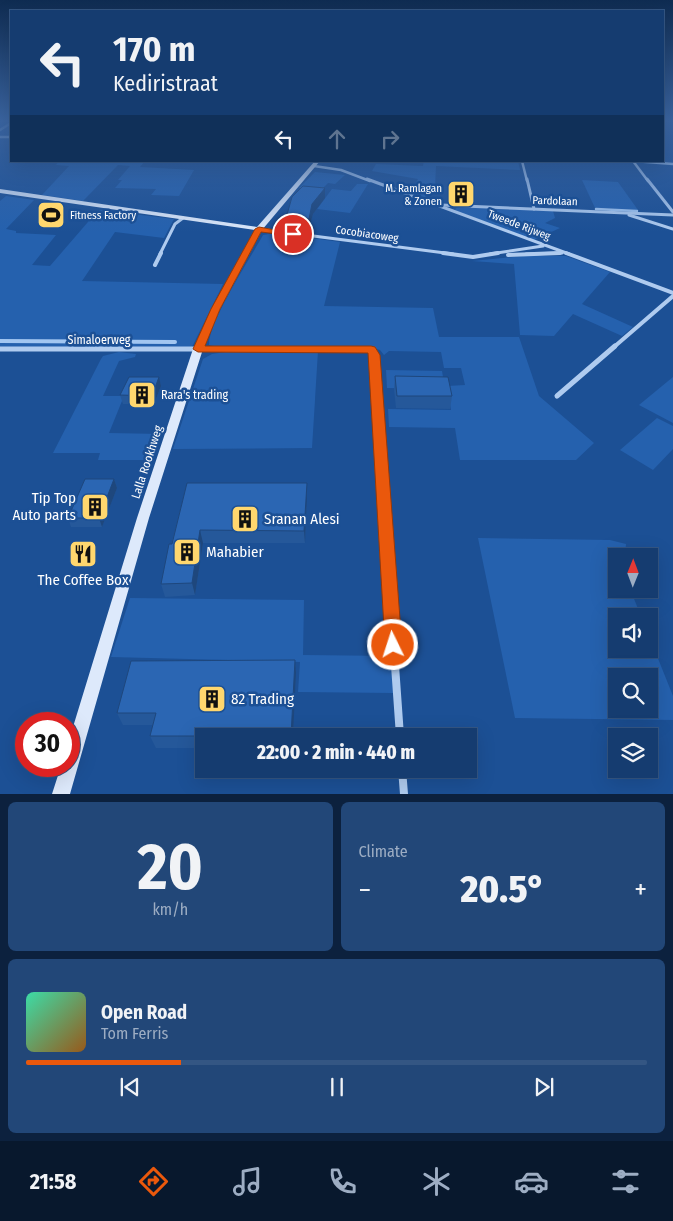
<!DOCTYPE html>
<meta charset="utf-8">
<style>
:root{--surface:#153c70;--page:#224778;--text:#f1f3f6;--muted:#9dadc3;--line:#345683;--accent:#ea580c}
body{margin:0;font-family:"Fira Sans Condensed",sans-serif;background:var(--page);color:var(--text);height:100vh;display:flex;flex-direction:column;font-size:19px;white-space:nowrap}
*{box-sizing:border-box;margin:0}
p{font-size:16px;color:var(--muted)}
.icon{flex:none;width:28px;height:28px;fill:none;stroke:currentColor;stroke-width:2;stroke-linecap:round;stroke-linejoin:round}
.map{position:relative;height:794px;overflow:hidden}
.sheet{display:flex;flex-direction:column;gap:8px;padding:8px;background:#0c213e;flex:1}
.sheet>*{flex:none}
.banner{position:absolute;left:10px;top:10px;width:654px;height:152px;border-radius:0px;box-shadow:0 5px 20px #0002,0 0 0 1px var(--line);background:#153c70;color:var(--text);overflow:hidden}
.needle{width:32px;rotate:1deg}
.fabs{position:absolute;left:608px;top:548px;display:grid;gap:10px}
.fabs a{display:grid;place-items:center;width:50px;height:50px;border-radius:0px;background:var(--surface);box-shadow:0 5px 20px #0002,0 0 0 1px var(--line);font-size:25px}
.speed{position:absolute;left:15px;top:712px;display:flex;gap:10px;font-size:25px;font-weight:700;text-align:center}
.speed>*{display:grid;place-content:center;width:65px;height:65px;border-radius:50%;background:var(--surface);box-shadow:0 5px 20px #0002,0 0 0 1px var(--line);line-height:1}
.speed .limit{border:8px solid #d22;background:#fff;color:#111}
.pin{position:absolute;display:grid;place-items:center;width:42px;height:42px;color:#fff;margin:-21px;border:2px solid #fff;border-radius:50%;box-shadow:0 1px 5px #0007}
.me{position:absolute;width:55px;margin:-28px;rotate:356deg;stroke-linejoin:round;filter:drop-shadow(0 0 4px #0008)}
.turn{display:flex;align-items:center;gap:18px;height:105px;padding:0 20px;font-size:22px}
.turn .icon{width:65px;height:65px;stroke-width:2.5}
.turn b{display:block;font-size:35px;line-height:42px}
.lanes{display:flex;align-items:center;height:48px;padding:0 20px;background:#0003;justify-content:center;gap:25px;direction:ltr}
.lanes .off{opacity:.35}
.big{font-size:38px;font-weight:800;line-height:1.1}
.sheet .card{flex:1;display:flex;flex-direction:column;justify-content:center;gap:8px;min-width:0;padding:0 18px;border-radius:8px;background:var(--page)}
.sheet .dial{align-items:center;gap:0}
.dial b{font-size:65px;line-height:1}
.song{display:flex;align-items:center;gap:15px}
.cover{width:60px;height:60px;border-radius:8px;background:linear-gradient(135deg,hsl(160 70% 55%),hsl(30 70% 35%))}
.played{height:5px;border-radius:2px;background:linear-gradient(90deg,var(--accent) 25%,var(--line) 25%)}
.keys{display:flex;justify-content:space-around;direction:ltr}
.heat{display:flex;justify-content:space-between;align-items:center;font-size:28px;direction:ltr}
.sheet .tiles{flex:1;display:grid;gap:8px;grid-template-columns:1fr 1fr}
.card:last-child{grid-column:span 2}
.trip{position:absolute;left:195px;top:728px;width:282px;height:50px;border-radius:0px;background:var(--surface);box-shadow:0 5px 20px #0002,0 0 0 1px var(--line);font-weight:800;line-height:50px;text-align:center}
.tabs{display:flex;height:80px;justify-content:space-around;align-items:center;background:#08182d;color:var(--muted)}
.tabs .icon{width:35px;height:35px}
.tabs .on{color:var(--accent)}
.tabs b{font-size:22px;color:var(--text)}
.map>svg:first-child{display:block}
.green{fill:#2561ae;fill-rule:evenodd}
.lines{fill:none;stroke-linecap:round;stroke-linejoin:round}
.stream-far1{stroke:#a2c6f1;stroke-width:2.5}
.stream{stroke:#a2c6f1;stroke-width:4}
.street-far5{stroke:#afcbef;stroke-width:2.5}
.street-far4{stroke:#afcbef;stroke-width:3}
.street-far3{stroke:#afcbef;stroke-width:4}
.street-far2{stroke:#afcbef;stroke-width:5}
.street-far1{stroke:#afcbef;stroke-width:6}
.street{stroke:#afcbef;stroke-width:8}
.secondary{fill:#dde9fb;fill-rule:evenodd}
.wall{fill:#25589a}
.shaded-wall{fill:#1e477d}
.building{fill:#2b66b3;stroke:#1e477d}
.route{fill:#ea580c;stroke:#983908}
.labels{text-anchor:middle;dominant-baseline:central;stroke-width:5;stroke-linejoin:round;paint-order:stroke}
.far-poi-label{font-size:11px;fill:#fff;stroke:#1c5095;text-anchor:end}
.far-street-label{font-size:11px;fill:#fff;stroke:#1c5095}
.street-label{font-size:12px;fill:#fff;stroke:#1c5095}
.poi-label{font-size:12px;fill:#fff;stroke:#1c5095;text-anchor:start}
.near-poi-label{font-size:15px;fill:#fff;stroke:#1c5095;text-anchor:start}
</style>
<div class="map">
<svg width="673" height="794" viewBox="0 0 673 794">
<rect width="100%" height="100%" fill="#1c5095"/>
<!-- green -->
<g class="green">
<path d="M59 161H145L140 167 194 170 179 196 151 195 156 189 115 188 122 180H118L130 166 118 165 83 201 42 195 69 166 56 165Z"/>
<path d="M424 161H518L520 170 436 166 435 187 424 199 410 193 418 179 372 171 376 164 423 166Z"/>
<path d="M315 172 345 175 335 184 328 183 321 190 299 188Z"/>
<path d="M582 180 618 182 638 210 595 208Z"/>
<path d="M357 184H368L350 213 317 209 332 189 351 191Z"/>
<path d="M6 196 34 200 6 229 16 231V233L56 235 32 265 50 266 94 215 100 210 174 219 164 238 115 232 82 281 223 284 192 347H0V201Z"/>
<path d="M458 207 553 211 555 218 545 223 560 228 534 240 456 211 455 209Z"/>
<path d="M275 233 340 242 324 306 433 308 439 337H519L539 396 594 443 576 460H460L455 428 389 427 388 409 451 410 447 386 465 385 461 368H444L441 352 389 351 384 355 380 350 365 346H214L209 345C208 323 251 257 263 235Z"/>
<path d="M524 256H566L610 272 582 304 633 327 622 336 573 314 554 336 520 335 514 264 472 261Z"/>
<path d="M232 351H318L312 448 173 449 203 359 212 354Z"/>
<path d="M119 352 136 354 135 357 119 361 103 396H124L109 433 161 434 152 460H98L100 453H53L101 359 103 356Z"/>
<path d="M386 370 442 371 445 389 387 388Z"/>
<path d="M673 377V423L639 405Z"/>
<path d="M657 418 673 426V449L653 470 620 450Z"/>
<path d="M478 538 610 540 626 544 625 556H616V589H630L641 616H616V649H649V636L673 696V720L515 718ZM616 676H649V709H616Z"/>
<path d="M130 598 304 600 303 655 393 656 394 693 298 692 300 662 111 657Z"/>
</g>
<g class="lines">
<!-- stream-far1 -->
<path class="stream-far1" d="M596 209 637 211"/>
<!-- stream -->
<path class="stream" d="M0 341 175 342"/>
<!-- street-far5 -->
<g class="street-far5">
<path d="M0 130 11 123"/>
<path d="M0 137H11"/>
<path d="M522 161 527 181"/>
<path d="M633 161 648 181"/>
<path d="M633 161 673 164"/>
<path d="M314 166 341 170 370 181"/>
</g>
<!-- street-far4 -->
<g class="street-far4">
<path d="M367 179 569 254"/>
<path d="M527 179 534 209"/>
<path d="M647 179 673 212"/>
<path d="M441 205 673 215"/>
<path d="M629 215 673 229"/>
<path d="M259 229 453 254"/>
<path d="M160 254 175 224 183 218"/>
<path d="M490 254 543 246"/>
<path d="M526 254 562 253"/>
</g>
<!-- street-far3 -->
<g class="street-far3">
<path d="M443 253 473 257 498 253"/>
<path d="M566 253 673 293"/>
<path d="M508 255 560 253"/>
<path d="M155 265 161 253"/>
<path d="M614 347 673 296"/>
</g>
<!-- street-far2 -->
<g class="street-far2">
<path d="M0 349H371L374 355 381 463"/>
<path d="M557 396 615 346"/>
</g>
<!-- street-far1 -->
<path class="street-far1" d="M381 462 391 610"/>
<!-- street -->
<g class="street">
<path d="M391 609 400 736"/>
<path d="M402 769 404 794"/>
</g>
<!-- secondary -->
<path class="secondary" d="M315 161H320L262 230 220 309 203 349 149 518 70 794H52L61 766H69V740L137 518 193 349 212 309 255 230 0 193V189L257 227Z"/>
</g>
<!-- wall -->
<g class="wall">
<path d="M325 198 313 214 309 229 286 228V218Z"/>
<path d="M395 376 452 396 450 409 396 408 394 389Z"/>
<path d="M159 377 161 386 154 404H123L120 395Z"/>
<path d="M114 479 117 488 102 527H71L68 518Z"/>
<path d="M187 483 307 496 305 543H203L195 595 165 597 161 584Z"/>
<path d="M295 660 296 673 293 736H204V748H156L150 736 153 725H123L117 713Z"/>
</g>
<!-- shaded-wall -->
<g class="shaded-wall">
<path d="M325 188V198L313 214 309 229V219L312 204Z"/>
<path d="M159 377 161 386 154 404 152 396Z"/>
<path d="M114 479 117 488 102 527 99 518Z"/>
<path d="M307 483V496L305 543 304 531Z"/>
<path d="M200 530 203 543 195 595 192 583Z"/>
<path d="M295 660 296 673 293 736H291Z"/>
</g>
<!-- building -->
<g class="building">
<path d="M303 186 325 188 312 204 309 219 286 218 292 197Z"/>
<path d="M395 376 448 377 452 396H397Z"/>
<path d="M129 377H159L152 396 120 395Z"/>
<path d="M85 479H114L99 518H68Z"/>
<path d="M187 483H307L304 531 200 530 192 583 161 584 169 544H172Z"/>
<path d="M295 660 291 736H150L156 713H117L131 661Z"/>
</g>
<!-- sky -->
<linearGradient id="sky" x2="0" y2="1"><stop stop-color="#0f2c52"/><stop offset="0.52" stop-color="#3a64a0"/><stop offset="1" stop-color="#3a64a0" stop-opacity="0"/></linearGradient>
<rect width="673" height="232" fill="url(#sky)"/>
<!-- route -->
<path class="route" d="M259 227 297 234 293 236 261 232 220 309 205 346H371L375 347 380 355 402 645 399 650 393 653 387 650 385 645 368 353 198 352 193 349 211 309 255 229Z"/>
<!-- icons -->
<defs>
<symbol id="building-square" viewBox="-11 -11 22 22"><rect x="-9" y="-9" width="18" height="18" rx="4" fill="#ffd76e" stroke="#1c5095"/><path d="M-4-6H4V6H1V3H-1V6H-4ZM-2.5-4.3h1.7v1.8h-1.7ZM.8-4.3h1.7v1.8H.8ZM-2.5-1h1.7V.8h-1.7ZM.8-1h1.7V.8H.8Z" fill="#111"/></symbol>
<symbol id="stadium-square" viewBox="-11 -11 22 22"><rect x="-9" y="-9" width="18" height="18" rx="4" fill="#ffd76e" stroke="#1c5095"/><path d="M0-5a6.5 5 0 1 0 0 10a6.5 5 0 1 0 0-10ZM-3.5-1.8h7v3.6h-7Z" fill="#111"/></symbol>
<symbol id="restaurant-square" viewBox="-11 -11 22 22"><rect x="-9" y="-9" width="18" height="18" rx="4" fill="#ffd76e" stroke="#1c5095"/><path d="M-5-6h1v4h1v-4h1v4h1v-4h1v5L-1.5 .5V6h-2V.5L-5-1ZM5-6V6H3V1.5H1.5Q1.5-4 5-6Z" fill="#111"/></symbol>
</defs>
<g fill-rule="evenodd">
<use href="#building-square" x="445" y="178" width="32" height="32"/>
<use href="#stadium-square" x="35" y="199" width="32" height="32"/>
<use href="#building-square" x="126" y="379" width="32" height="32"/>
<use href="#building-square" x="79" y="491" width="32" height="32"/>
<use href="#building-square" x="229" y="503" width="32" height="32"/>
<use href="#building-square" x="171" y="536" width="32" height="32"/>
<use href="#restaurant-square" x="67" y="538" width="32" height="32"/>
<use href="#building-square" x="196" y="683" width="32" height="32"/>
</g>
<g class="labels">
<!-- far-poi labels -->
<g class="far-poi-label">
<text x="442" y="188">M. Ramlagan<tspan x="442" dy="13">&amp; Zonen</tspan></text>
<text x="70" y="215" text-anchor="start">Fitness Factory</text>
</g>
<!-- far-street labels -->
<g class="far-street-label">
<text transform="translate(555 201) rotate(2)">Pardolaan</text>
<text transform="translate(519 225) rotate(21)">Tweede Rijweg</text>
<text transform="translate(367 234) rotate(8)">Cocobiacoweg</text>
</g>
<!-- street labels -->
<g class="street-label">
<text x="99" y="340">Simaloerweg</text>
<text transform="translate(147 462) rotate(-72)">Lalla Rookhweg</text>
</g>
<!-- poi labels -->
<g class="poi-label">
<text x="161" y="395">Rara's trading</text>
</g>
<!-- near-poi labels -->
<g class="near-poi-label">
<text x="76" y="498" text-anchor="end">Tip Top<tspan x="76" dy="17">Auto parts</tspan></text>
<text x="264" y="519">Sranan Alesi</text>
<text x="206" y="552">Mahabier</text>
<text x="83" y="580" text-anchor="middle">The Coffee Box</text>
<text x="231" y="699">82 Trading</text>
</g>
</g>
</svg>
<div class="fabs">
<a><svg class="needle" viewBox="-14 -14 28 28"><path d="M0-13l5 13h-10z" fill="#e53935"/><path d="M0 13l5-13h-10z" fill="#9dadc3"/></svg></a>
<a><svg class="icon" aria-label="sound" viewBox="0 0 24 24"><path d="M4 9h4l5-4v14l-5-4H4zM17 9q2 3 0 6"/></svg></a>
<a><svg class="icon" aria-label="search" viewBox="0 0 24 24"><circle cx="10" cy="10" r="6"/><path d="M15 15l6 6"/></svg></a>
<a><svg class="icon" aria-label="layers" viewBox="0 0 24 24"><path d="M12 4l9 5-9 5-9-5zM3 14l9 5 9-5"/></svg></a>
</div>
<div class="speed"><div class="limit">30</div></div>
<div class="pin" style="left:293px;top:234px;background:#d93025"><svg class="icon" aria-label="arrive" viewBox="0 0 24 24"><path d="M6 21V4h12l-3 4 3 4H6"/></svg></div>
<svg class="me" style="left:393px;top:645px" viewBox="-20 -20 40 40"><circle r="17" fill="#ea580c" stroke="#fff" stroke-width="3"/><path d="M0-11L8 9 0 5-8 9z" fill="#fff"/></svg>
<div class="trip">22:00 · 2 min · 440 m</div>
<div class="banner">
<div class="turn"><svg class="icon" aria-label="left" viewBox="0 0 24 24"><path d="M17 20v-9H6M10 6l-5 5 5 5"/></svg><div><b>170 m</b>Kediristraat</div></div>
<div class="lanes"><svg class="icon" aria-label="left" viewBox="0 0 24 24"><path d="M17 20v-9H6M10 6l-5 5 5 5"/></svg><svg class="icon off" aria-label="ahead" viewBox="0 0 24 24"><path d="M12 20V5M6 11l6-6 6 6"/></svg><svg class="icon off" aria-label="right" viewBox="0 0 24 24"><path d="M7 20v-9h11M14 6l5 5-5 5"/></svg></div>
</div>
</div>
<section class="sheet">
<div class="tiles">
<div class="card dial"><b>20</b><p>km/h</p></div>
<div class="card"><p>Climate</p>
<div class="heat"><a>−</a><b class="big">20.5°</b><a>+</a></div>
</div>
<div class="card">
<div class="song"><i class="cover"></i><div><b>Open Road</b><p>Tom Ferris</p></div></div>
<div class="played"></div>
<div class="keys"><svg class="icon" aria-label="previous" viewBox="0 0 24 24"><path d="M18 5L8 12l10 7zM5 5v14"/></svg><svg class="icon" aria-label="pause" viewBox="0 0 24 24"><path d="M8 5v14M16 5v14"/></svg><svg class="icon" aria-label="next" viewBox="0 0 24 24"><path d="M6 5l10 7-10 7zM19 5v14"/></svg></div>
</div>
</div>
</section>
<nav class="tabs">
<b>21:58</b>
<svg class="icon on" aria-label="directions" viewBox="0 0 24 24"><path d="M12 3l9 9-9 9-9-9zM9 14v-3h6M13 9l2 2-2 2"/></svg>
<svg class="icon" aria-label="music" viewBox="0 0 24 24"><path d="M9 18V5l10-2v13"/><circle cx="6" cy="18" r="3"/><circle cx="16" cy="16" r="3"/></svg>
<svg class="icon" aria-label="phone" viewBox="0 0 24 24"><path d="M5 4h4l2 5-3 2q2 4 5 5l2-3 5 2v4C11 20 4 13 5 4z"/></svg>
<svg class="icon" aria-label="climate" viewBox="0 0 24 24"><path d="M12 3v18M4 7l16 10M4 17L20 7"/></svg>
<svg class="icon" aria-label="car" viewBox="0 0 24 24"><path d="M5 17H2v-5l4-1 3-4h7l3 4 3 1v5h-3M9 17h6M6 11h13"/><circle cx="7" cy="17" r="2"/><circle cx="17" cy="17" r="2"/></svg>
<svg class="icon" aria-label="filters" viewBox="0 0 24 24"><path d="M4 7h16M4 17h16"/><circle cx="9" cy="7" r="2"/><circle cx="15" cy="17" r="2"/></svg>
</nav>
